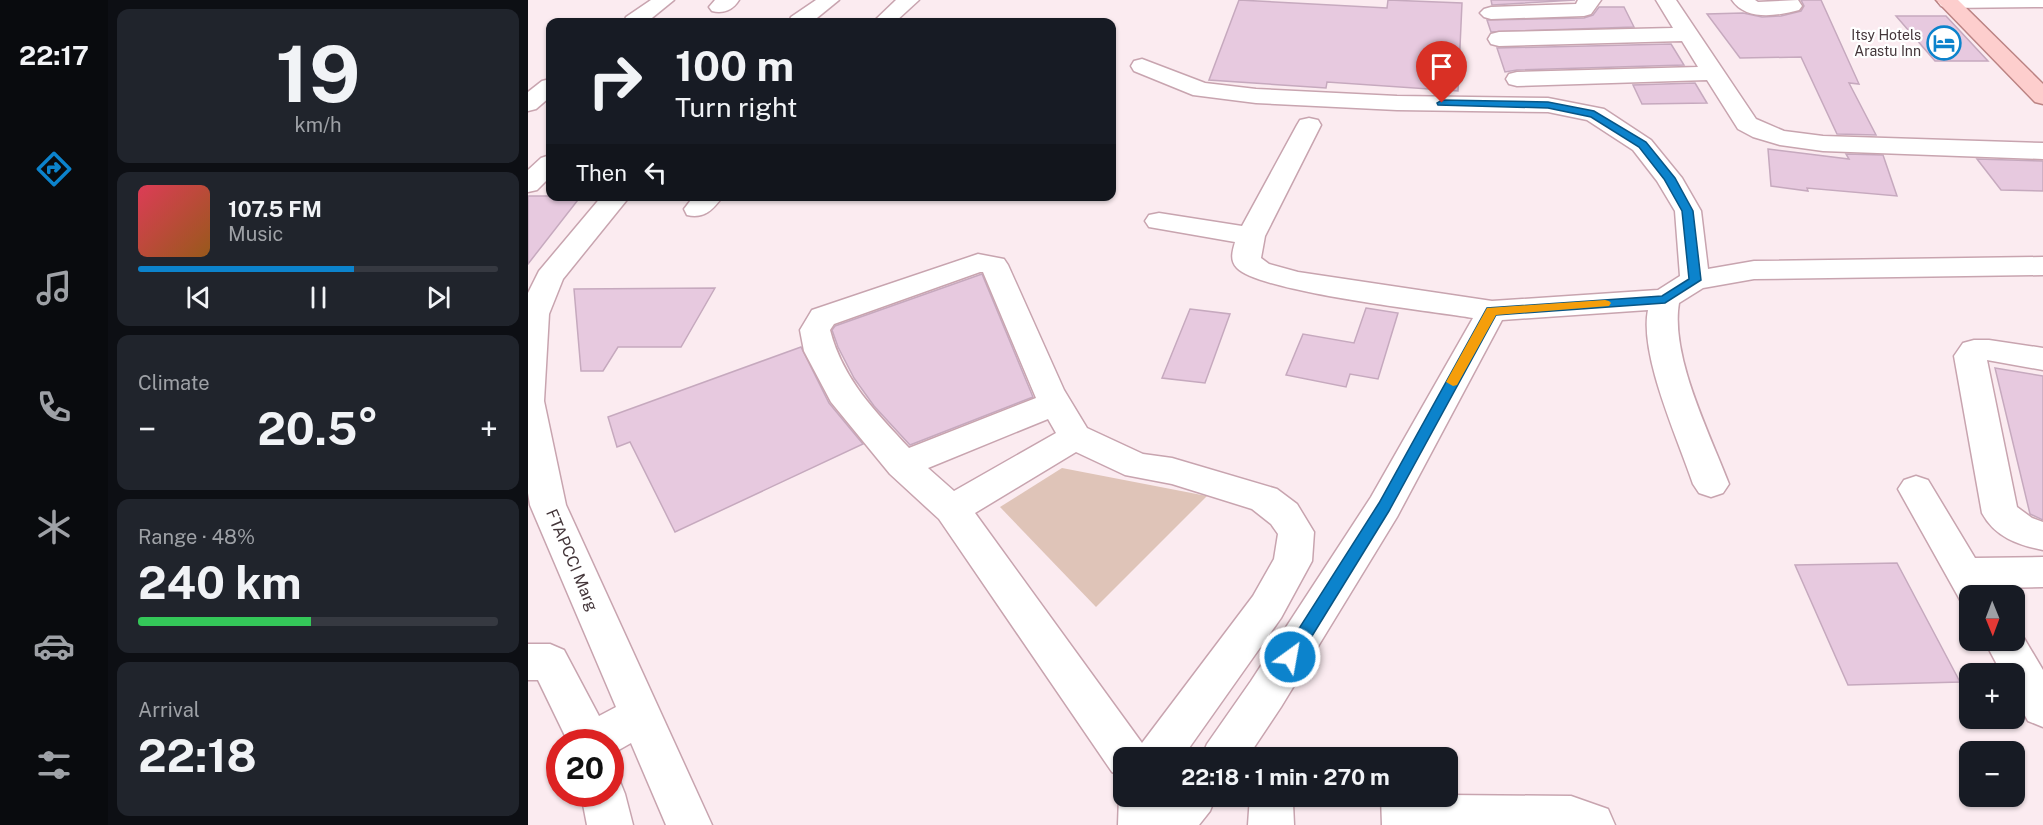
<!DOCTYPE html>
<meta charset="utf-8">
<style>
:root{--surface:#171b24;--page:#20242c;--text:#f1f3f6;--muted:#9ea1a6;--line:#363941;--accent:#0c83cc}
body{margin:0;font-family:"Public Sans",sans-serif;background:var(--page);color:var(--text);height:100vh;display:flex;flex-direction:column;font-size:22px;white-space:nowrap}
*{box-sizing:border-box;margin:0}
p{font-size:20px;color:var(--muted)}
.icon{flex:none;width:33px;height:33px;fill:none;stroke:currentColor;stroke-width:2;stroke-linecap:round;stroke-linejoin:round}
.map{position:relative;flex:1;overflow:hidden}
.side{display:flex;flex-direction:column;gap:9px;padding:9px;background:#0d0f14;width:420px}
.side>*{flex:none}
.top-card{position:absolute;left:18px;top:18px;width:570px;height:183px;border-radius:12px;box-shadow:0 2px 4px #0004;background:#171b24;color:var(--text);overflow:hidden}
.needle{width:39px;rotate:179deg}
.tools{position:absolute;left:1431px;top:585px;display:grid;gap:12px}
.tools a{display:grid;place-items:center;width:66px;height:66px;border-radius:12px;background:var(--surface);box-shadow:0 2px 4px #0004;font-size:30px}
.speed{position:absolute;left:18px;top:729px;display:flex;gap:12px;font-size:30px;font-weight:700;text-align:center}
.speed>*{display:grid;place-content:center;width:78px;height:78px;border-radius:50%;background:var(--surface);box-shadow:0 2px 4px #0004;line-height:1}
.speed .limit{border:9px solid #d22;background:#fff;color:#111}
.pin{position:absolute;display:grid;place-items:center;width:51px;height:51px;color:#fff;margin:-62px -26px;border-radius:50% 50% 50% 0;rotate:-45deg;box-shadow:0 0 6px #0007}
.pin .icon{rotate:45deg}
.me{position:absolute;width:66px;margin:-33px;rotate:32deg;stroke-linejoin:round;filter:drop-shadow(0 0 4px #0008)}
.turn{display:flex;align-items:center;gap:21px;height:126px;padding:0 30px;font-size:27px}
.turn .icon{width:78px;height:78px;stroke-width:2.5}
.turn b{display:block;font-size:42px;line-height:51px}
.then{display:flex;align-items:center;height:57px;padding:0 30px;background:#0003;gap:12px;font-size:22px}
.big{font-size:45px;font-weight:700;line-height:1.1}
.side .tile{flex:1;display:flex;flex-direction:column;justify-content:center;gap:9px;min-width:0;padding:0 21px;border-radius:12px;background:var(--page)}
.side .dial{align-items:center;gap:0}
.dial b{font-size:78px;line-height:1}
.song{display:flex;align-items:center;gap:18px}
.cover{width:72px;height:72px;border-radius:9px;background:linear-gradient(135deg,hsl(350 70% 55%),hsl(30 70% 35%))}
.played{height:6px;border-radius:3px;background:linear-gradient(90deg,var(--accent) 60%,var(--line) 60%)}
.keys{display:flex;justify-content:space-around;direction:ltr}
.heat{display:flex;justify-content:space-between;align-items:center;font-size:33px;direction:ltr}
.charge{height:9px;border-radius:4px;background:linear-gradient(90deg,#34c759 48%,var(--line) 0)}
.trip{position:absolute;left:585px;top:747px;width:345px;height:60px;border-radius:12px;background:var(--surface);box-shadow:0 2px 4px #0004;font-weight:700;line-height:60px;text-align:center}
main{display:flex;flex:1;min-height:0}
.dock{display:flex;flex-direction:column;width:108px;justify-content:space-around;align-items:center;background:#090b0e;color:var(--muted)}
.dock .icon{width:42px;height:42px}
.dock .selected{color:var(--accent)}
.dock b{font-size:27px;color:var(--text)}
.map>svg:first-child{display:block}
.green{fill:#dfc4b8}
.building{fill:#e7c9df;stroke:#c6a9be;stroke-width:1.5}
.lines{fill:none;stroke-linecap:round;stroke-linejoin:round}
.minor-casing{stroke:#c8a4af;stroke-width:3}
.major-casing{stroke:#bb8383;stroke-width:3}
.minor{fill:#fff;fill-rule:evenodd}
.major{fill:#fdcecd;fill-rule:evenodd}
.route{fill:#0c83cc;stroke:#085585;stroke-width:1.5}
.slow{fill:#f59e0b}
.labels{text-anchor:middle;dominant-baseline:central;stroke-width:4.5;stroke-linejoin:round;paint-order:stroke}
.far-poi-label{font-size:14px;fill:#433539;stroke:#fff;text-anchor:end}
.street-label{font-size:16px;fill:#433539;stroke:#fff}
</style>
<main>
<nav class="dock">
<b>22:17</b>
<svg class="icon selected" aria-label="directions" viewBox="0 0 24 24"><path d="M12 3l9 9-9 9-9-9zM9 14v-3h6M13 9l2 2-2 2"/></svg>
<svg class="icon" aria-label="music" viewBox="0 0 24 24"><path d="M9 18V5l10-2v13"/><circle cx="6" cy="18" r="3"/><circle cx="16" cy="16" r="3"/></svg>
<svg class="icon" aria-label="phone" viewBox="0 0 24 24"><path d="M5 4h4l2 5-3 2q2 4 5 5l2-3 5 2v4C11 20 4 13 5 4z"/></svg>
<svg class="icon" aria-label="climate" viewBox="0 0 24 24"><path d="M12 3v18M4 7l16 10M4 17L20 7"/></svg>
<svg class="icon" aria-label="car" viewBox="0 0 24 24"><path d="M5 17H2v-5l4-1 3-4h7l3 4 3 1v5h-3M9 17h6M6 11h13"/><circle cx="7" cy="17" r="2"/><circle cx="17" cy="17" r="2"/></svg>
<svg class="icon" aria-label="filters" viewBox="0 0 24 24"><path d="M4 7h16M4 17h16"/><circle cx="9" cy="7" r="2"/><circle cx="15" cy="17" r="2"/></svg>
</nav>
<section class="side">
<div class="tile dial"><b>19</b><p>km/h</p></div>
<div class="tile">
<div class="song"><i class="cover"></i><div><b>107.5 FM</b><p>Music</p></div></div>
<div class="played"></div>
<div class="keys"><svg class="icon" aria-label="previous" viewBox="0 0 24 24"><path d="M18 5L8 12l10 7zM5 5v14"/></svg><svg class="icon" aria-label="pause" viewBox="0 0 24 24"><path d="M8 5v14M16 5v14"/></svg><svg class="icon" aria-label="next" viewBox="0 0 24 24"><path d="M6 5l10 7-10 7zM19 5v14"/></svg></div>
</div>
<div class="tile"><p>Climate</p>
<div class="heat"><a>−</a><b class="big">20.5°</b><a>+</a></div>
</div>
<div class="tile"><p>Range · 48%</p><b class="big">240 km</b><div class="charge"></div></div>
<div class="tile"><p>Arrival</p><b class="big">22:18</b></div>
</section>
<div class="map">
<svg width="1515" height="825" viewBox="0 0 1515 825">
<rect width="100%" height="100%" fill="#fbebf0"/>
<!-- green -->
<path class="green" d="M534 468 679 496 568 607 472 507Z"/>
<!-- building -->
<g class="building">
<path d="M711 0 859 8 860 0 934 3 930 91 799 82 798 88 681 80Z"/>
<path d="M963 0H1047L964 5Z"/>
<path d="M1273 0H1293L1331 84 1321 83 1348 135 1309 134 1273 57 1212 58 1179 14 1215 13 1234 17 1253 16 1273 11 1276 6Z"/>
<path d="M1071 7H1096L1106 27 963 32 959 20 1056 18 1065 15Z"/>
<path d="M1368 16H1418L1460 61H1407Z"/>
<path d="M1143 44 1156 65 989 70 977 72 969 48Z"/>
<path d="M1167 83 1179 103 1114 104 1105 85Z"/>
<path d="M1240 149 1321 159 1318 154 1355 155 1369 196 1279 188 1280 191 1243 186Z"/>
<path d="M1449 159 1515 161V191L1473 190Z"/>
<path d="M0 196H53L0 264Z"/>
<path d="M454 274 505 397 382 445 346 406 326 378 310 347 304 330 307 326Z"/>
<path d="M187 288 153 347H90L75 371H53L46 289Z"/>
<path d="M838 308 870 313 850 379 822 374 818 387 758 375 775 334 826 343Z"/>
<path d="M662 309 702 314 677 383 634 378Z"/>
<path d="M273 347 301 403 335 444 147 532 102 442 89 447 80 417Z"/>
<path d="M1467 368 1515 376V520L1502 514Z"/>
<path d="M1369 563 1432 682 1320 685 1267 565Z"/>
</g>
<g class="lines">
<defs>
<g id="minor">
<path d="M123 0H146L119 22H96L98 17Z"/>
<path d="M187 0H211C205 10 195 14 184 11L181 7Z"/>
<path d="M288 0H311L284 22H261L263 17Z"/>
<path d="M368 0H391L367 22H345Z"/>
<path d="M1050 0H1073L1063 14 1056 16 963 19 956 17 952 13 956 9 963 7 1048 4Z"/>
<path d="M1128 0H1148L1228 119 1256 131 1295 136 1515 143V159L1295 151 1252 145 1225 137 1210 129 1179 80 989 86 981 84 978 79 981 74 989 72 1170 67 1154 41 971 46 963 44 960 39 963 34 971 32 1145 28Z"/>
<path d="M1204 0H1227L1230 2 1270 0 1274 6 1271 10C1249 16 1218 21 1204 0Z"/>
<path d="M1411 0H1515V7L1420 8 1413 6 1410 2Z"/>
<path d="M614 59 677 83 728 89 869 96 1020 98 1076 109 1123 140 1154 178 1173 211 1180 269 1226 261 1515 257V275L1226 279 1175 288 1151 303C1142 356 1182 434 1201 484L1195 493 1183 497 1171 493 1165 484C1150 439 1111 355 1120 310L974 320 869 517 753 707 719 758H673L679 744 723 681 843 497 945 318C903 311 732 292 709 268 701 260 705 250 707 242L621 227 617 221 621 215 631 213 714 226 769 125 772 120 781 118 790 120 793 125 737 236 733 258 741 264 770 272 964 301 1130 290 1152 276 1147 211 1129 181 1105 150 1059 120 1020 112 869 110 728 103 665 95 606 71 603 66 606 61Z"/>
<path d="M22 79V97L8 109 0 111V92L14 81Z"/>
<path d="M22 155V177L9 190 0 192V170L13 158Z"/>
<path d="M74 196H102L35 279 21 314 16 401 38 505 184 825H138L103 743 82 755V742H40L10 680H0V644H22L36 650 71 716 88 707 2 505 0 493V293L11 271Z"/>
<path d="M166 196H195C185 210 176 219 159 215L156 209Z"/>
<path d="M450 254 476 259 480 265 536 390 559 428 615 454 644 458 749 489 769 504 786 532 784 561 753 618 654 758H596V777L584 772 411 519 362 474 303 402 276 351 272 330 284 310ZM452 272H455L508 398 381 448C347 411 315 380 302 330L306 324ZM520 419 528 433 426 491 400 468ZM548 452 597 475 644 484 724 509 743 524 750 534 746 559 725 596 614 743 447 513Z"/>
<path d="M1446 340H1461L1515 348V370L1459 360 1489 507 1504 518 1515 522V550C1490 545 1467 537 1454 513L1426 356 1435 343Z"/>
<path d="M1388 476 1400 480 1447 558 1515 557V587L1465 588 1469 596H1442V609L1436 607 1370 489 1376 480Z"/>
<path d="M1486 627 1490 628 1515 670V727L1500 721 1486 696V674H1474L1456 640H1486Z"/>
<path d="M82 776 91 779 97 794 105 825H59L53 794H82Z"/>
<path d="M596 785V796H635V800L638 796H688L682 811 671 825H590L591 796Z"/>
<path d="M920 795 1043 796 1080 809 1087 825H854L853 796H897L898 806Z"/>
<path d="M722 796H768L765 803 766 825H720Z"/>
</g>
<path id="major" d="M1408 0H1430L1515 84V104L1507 102Z"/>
</defs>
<!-- minor casing -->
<use href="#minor" class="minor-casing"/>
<!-- major casing -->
<use href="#major" class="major-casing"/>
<!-- minor -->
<use href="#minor" class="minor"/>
<!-- major -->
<use href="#major" class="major"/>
</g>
<!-- route -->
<path class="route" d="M914 100 1020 102 1066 111 1118 142 1147 178 1165 211 1173 280 1137 303 968 315 861 511 768 662 762 664 756 662 754 657 756 652 851 503 959 308 1134 296 1161 279 1154 211 1136 179 1111 147 1063 117 1020 108 910 105 909 103Z"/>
<!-- slow -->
<path class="slow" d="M1077 300 1081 301 1083 303 1081 306 968 315 929 385 925 386 918 382 959 308Z"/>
<!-- icons -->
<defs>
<symbol id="hotel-ring" viewBox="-11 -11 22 22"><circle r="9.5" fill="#fff" stroke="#0c83cc" stroke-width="1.5"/><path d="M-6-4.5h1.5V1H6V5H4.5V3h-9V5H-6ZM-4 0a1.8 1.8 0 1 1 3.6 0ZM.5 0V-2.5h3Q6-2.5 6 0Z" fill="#0c83cc"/></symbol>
</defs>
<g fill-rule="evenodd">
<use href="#hotel-ring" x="1397" y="24" width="38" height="38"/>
</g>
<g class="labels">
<!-- far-poi labels -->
<g class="far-poi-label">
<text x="1393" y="35">Itsy Hotels<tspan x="1393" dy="16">Arastu Inn</tspan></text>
</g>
<!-- street labels -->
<g class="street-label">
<text transform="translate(44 560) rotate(67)">FTAPCCI Marg</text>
</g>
</g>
</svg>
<div class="tools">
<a><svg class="needle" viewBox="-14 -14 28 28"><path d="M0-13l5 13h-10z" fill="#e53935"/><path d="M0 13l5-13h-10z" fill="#9ea1a6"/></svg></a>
<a>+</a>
<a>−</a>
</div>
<div class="speed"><div class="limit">20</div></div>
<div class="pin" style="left:914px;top:103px;background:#d93025"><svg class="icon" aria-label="arrive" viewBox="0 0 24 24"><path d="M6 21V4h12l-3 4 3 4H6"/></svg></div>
<svg class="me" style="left:762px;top:657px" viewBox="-20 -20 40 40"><circle r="17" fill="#0c83cc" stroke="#fff" stroke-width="3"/><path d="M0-11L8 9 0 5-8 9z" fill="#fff"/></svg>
<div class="trip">22:18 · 1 min · 270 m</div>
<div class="top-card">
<div class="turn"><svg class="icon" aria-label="right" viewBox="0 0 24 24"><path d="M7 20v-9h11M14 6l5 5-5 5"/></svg><div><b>100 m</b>Turn right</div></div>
<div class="then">Then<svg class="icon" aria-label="left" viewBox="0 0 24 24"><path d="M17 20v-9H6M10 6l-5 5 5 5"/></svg></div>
</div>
</div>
</main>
